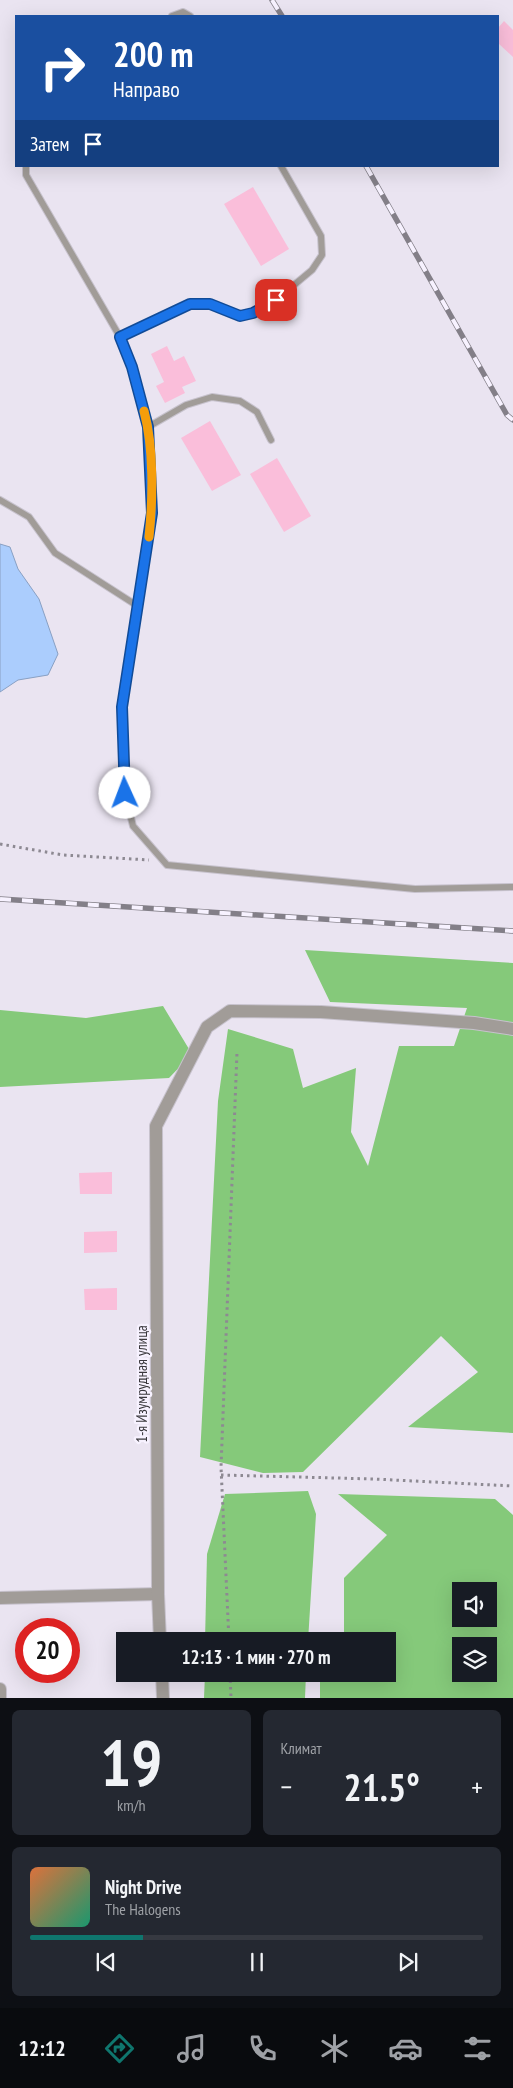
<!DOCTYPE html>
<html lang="ru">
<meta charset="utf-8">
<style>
:root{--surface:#171b24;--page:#242831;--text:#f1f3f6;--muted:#9ea1a6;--line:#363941;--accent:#0f766e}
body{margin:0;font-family:"PT Sans Narrow",sans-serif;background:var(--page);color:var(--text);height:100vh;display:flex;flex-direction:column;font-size:19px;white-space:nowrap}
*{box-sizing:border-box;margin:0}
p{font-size:16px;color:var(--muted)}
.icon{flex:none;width:28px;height:28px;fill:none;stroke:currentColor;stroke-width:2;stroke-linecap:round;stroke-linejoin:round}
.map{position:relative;height:1698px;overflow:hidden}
.panel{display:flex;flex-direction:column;gap:12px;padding:12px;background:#0d0f14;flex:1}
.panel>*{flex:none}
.hud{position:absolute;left:15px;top:15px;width:484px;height:152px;border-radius:0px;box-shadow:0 5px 20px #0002;background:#1a4fa0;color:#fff;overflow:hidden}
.fabs{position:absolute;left:452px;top:1582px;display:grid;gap:10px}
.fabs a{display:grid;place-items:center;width:45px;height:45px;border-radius:0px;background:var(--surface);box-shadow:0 5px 20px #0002;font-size:25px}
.speed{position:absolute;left:15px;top:1618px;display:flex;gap:10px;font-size:25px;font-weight:700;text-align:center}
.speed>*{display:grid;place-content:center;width:65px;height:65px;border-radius:50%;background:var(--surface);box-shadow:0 5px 20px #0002;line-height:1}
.speed .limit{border:8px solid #d22;background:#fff;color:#111}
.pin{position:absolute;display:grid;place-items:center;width:42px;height:42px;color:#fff;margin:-21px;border-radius:10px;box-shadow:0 2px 8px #0006}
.me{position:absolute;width:55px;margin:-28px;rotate:358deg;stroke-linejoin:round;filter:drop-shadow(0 0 4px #0008)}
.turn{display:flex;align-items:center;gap:18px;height:105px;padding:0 15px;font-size:22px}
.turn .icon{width:65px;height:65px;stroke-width:2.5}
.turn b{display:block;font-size:35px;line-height:42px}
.then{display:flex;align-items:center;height:48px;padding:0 15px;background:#0003;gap:10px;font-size:19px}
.big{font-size:38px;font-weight:600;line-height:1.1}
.panel .tile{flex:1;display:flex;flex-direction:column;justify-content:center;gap:8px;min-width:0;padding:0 18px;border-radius:8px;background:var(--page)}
.panel .dial{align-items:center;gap:0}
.dial b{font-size:65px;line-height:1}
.song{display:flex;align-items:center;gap:15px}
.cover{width:60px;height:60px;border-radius:8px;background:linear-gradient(135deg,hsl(20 70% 55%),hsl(160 70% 35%))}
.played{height:5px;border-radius:2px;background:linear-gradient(90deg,var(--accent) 25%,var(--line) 25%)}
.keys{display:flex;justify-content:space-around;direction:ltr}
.heat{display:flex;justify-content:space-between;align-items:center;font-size:28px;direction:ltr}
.panel .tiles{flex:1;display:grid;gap:12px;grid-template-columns:1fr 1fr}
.tile:last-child{grid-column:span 2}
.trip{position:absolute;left:116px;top:1632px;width:280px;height:50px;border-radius:0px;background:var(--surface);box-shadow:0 5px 20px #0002;font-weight:600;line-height:50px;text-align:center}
.tab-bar{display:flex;height:80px;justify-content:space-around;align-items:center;background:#090b0e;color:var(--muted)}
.tab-bar .icon{width:35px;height:35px}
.tab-bar .selected{color:var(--accent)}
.tab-bar b{font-size:22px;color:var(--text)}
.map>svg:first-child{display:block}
.forest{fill:#85c97a;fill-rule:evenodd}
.water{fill:#abcdfd;stroke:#89a0c3}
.building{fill:#fabeda}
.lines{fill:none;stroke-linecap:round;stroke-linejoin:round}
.service-casing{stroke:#c7c2cd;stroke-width:8}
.minor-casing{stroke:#c7c2cd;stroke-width:14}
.path{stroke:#8d8992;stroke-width:3;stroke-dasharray:2.5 4;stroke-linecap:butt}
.service{stroke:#a19c98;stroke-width:6}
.minor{stroke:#a19c98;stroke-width:12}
.rail-casing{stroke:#837f88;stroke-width:5.5}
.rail{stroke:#f7f2ff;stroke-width:4;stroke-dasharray:11;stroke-linecap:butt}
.route-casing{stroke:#114b97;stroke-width:12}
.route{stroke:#1a73e8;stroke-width:9}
.slow{stroke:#f59e0b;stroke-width:9}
.labels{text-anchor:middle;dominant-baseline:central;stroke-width:4.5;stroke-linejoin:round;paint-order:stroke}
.street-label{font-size:15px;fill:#3a383d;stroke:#f7f2ff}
</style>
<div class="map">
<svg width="513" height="1698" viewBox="0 0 513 1698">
<rect width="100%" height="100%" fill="#eae4f1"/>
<!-- forest -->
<g class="forest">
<path d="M305 950 513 963V1433L408 1427 478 1372 441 1336 303 1472 263 1473 200 1457 218 1101 228 1029 293 1049 303 1088 356 1068 351 1132 368 1166 399 1046H454L467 1008 330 1002Z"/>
<path d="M163 1006 192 1054 169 1078 0 1087V1010L86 1018Z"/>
<path d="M308 1491 316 1514 308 1641H205L207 1554 225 1494Z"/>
<path d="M338 1494 495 1499 513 1515V1698H320V1674H388V1641H344V1578L387 1535ZM489 1591V1619H461V1591ZM489 1646V1674H461V1646Z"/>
<path d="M205 1674H306L305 1698H204Z"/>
</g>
<!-- water -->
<path class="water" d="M0 544 10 547 18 569 39 599 58 654 48 675 18 680 0 692Z"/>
<!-- building -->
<g class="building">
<path d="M504 21 513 30V57L498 43V28Z"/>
<path d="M253 187 289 249 261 266 224 204Z"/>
<path d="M167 346 174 361 184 356 196 381 182 387 185 393 165 403 156 386 164 382 151 354Z"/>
<path d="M210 421 241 475 212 491 181 438Z"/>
<path d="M277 458 311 516 284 532 250 474Z"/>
<path d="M112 1172V1194H80L79 1173Z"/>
<path d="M117 1231V1252L84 1253V1232Z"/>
<path d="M117 1288V1310H85L84 1289Z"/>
</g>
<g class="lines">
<defs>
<g id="service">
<path d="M172 16 183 12 190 16"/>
<path d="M26 166V175L120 337 133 367 148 427 151 513 122 707 125 793 133 826 167 865 415 889 513 887"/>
<path d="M120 337 190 303 210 304 240 316 253 313 276 300 312 270 322 255 321 236 281 166"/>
<path d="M148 427 186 405 212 397 240 401 257 412 271 440"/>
<path d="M0 500 29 517 55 553 136 605"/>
</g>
<g id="minor">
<path d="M0 1598 158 1594"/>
<path d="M160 1641 158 1594 156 1126 207 1027 230 1011 321 1012 474 1023 513 1029"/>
<path d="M162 1674 163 1698"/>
<path d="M0 1689V1698"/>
</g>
</defs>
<!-- service casing -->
<use href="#service" class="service-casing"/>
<!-- minor casing -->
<use href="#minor" class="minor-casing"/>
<!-- path -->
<g class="path">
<path d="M0 844 63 855 149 860"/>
<path d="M221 1475 374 1479 513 1486"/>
<path d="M229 1641 221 1467 237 1052"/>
<path d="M230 1674 231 1698"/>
</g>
<!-- service -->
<use href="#service" class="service"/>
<!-- minor -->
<use href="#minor" class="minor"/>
<defs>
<g id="rail">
<path d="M272 0 282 16"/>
<path d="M366 166 507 415 513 420"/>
<path d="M0 899 513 931"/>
</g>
</defs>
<!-- rail casing -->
<use href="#rail" class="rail-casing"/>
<!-- rail -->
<use href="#rail" class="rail"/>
</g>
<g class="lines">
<defs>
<path id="route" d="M125 793 122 707 152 513 148 427 132 367 120 337 190 304H210L240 316 253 313 276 300"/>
</defs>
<!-- route casing -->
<use href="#route" class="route-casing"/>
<!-- route -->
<use href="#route" class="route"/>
<!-- slow -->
<path class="slow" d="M144 411C154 448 153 499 149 537"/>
</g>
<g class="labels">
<!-- street labels -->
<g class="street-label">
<text transform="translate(141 1384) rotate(-90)">1-я Изумрудная улица</text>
</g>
</g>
</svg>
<div class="fabs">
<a><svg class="icon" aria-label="sound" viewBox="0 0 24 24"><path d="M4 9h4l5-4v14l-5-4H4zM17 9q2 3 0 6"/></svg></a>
<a><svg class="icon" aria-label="layers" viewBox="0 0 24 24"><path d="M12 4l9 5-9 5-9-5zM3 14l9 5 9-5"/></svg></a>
</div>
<div class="speed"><div class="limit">20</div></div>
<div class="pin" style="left:276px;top:300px;background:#d93025"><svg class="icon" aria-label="arrive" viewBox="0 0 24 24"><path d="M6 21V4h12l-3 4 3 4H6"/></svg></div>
<svg class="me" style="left:125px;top:793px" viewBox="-20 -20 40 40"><circle r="19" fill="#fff"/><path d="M0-13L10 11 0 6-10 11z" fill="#1a73e8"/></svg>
<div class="trip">12:13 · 1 мин · 270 m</div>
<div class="hud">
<div class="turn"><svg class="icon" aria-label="right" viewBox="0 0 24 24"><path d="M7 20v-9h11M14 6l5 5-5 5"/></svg><div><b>200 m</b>Направо</div></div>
<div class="then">Затем<svg class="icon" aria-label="arrive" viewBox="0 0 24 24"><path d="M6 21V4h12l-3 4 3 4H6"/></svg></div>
</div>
</div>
<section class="panel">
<div class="tiles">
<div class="tile dial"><b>19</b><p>km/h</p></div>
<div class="tile"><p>Климат</p>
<div class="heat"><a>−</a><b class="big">21.5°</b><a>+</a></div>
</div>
<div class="tile">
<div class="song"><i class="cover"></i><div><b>Night Drive</b><p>The Halogens</p></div></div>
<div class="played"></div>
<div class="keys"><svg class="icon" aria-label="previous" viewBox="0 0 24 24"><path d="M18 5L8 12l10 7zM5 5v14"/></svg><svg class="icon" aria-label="pause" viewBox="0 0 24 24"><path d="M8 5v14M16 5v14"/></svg><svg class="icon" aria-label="next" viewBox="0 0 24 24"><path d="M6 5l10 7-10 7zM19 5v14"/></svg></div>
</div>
</div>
</section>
<nav class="tab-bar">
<b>12:12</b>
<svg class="icon selected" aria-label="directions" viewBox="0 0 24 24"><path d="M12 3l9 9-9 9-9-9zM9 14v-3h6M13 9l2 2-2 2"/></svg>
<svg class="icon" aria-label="music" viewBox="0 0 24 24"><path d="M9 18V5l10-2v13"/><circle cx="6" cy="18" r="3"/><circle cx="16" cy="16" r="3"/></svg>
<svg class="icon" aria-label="phone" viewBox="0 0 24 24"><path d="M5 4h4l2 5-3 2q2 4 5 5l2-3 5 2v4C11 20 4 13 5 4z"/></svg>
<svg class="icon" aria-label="climate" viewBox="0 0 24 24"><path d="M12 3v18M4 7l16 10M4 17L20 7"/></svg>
<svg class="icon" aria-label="car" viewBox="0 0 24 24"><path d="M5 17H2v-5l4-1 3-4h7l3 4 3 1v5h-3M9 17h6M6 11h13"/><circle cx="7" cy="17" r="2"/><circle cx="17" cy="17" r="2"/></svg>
<svg class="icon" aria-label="filters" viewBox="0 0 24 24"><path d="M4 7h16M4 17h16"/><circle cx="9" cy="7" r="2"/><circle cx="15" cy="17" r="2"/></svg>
</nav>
